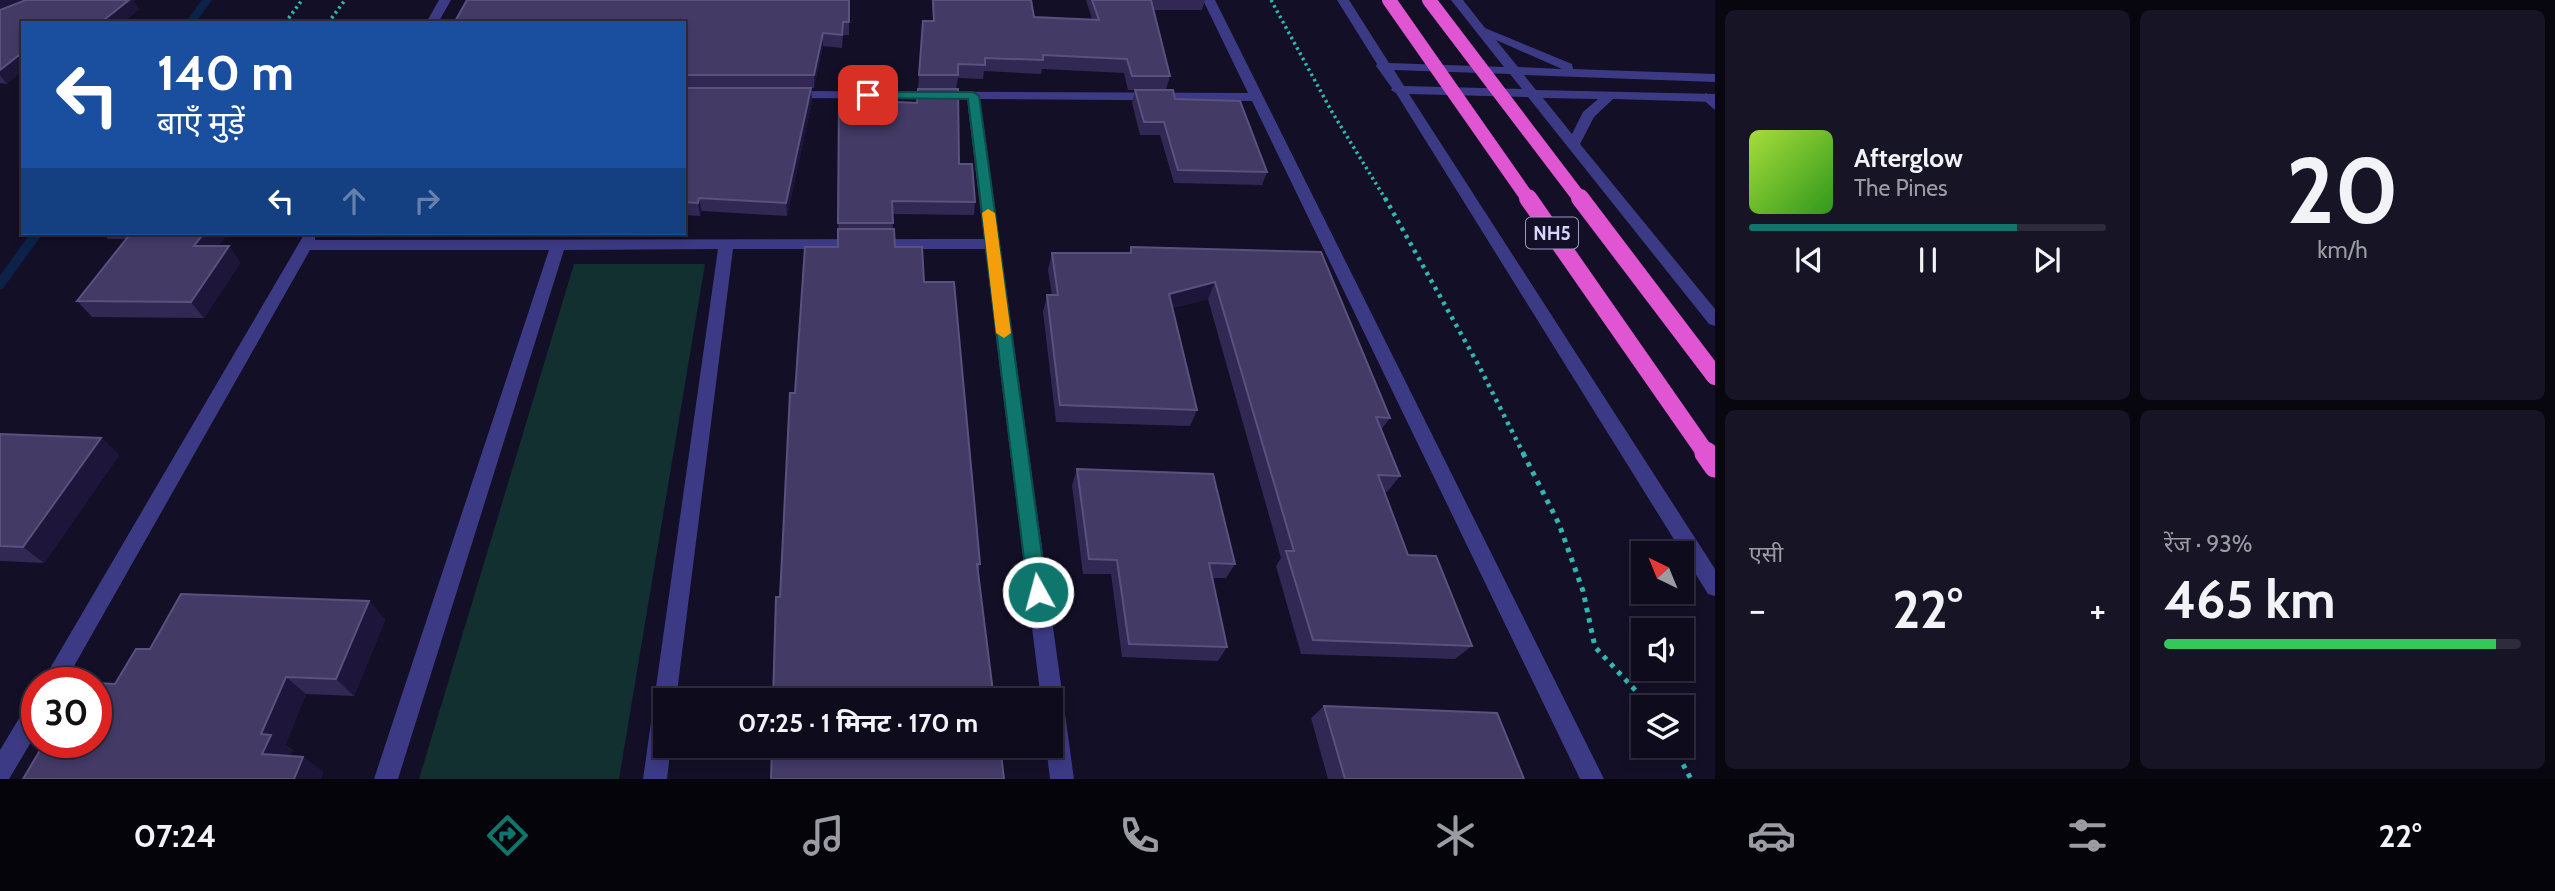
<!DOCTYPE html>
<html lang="hi">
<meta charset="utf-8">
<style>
:root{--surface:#0e0b1c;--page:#171425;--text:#f1f3f6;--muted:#9b9ba3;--line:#2e2b3b;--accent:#0f766e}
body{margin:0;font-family:Cabin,"Noto Sans Devanagari",sans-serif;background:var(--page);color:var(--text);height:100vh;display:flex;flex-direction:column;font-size:26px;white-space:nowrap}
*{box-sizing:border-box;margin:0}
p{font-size:23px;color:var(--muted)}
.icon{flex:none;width:38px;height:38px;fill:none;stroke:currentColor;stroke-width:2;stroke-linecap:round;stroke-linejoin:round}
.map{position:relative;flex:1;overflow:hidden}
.side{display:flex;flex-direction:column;gap:10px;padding:10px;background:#08060f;width:840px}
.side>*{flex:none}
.guide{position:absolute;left:21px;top:21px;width:665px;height:214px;border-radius:0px;box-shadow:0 4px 10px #0003,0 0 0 2px var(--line);background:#1a4fa0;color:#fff;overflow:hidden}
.needle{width:46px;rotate:317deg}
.buttons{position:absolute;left:1631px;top:541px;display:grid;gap:14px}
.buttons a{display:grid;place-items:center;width:63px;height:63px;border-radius:0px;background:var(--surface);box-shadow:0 4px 10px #0003,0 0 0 2px var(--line);font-size:35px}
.speed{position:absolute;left:21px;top:667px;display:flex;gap:14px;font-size:35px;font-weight:700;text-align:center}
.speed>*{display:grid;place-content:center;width:91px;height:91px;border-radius:50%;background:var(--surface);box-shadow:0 4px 10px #0003,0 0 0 2px var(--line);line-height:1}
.speed .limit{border:10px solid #d22;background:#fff;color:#111}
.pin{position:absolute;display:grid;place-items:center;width:60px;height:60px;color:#fff;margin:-30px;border-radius:14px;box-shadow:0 4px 10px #0006}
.me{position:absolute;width:77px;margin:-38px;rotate:353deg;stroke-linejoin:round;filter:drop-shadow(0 0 5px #0008)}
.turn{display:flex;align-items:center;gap:24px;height:147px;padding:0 21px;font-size:32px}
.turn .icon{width:91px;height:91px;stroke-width:2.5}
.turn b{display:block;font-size:49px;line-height:60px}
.lanes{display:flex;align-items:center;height:66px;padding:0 21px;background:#0003;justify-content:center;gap:35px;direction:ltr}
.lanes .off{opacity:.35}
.big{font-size:52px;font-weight:700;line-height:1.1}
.side .card{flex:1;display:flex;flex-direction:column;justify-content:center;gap:10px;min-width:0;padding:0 24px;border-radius:10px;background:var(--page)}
.side .dial{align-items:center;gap:0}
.dial b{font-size:91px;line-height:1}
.song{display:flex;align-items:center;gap:21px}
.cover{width:84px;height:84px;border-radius:10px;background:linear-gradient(135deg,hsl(80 70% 55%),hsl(110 70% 35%))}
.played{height:7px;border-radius:4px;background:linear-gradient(90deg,var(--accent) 75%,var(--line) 75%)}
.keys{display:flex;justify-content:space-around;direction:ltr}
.heat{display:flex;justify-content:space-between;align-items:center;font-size:38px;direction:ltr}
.charge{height:10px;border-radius:5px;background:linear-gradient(90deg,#34c759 93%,var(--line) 0)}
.side .tiles{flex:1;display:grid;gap:10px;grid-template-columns:repeat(2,1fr)}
.trip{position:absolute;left:653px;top:688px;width:410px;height:70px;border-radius:0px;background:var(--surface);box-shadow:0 4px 10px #0003,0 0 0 2px var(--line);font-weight:700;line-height:70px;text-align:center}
.tabs{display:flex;height:112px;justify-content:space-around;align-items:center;background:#06040b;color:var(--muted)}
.tabs .icon{width:49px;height:49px}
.tabs .active{color:var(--accent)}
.tabs b{font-size:32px;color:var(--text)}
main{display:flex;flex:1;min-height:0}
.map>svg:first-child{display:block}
.green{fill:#12302f}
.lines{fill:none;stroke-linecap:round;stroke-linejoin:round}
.stream-far1{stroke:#0c2248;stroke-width:8}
.stream{stroke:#0c2248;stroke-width:10}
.path-far2{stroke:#2fb8b0;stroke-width:3.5;stroke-dasharray:2.5 3.5;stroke-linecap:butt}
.path-far1{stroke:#2fb8b0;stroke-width:4.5;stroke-dasharray:3.5 5;stroke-linecap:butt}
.path{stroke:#2fb8b0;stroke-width:5;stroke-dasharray:4.5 6;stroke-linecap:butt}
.service{fill:#3d3a85;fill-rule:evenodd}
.minor{fill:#3d3a85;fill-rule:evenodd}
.tertiary{fill:#3d3a85;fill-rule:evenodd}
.trunk-bridge-far2{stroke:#e055d1;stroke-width:14}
.trunk-bridge-far1{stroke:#e055d1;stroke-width:18}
.trunk-bridge{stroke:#e055d1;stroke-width:23}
.wall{fill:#312854}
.shaded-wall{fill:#1d163a}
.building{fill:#433a66;stroke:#5a527e;stroke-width:2}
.route{fill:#0f766e;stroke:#0a4d48;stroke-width:2}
.slow{fill:#f59e0b}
.labels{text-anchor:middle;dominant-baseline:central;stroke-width:5;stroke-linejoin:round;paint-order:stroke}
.shield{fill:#130f26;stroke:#9e99be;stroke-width:2}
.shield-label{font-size:19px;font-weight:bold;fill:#d9d4ff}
</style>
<main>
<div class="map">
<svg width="1715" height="779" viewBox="0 0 1715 779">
<rect width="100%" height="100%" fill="#130f26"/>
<!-- green -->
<path class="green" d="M574 264H705L619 779H419Z"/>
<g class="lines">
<!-- stream-far1 -->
<path class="stream-far1" d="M190 23 207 0"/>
<!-- stream -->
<path class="stream" d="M0 284 37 233"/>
<!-- path-far2 -->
<g class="path-far2">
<path d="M1271 0 1332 112 1386 200"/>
<path d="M285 23 302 0"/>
<path d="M328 23 345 0"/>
</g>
<!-- path-far1 -->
<path class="path-far1" d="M1385 198 1479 366 1524 455"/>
<!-- path -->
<g class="path">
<path d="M1523 453 1559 524 1583 591 1595 647 1651 707"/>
<path d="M1673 746 1691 779"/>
</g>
<!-- service -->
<path class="service" d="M1706 93 1715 99V110L1700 97Z"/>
<!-- minor -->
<g class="minor">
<path d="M439 0H451L438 23H426Z"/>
<path d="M1203 0H1215L1604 779H1580L1252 101 980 99 1074 779H1050L1046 746H1050V700H1041L985 249H733L676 700H665V746H671L667 779H643L718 249 564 250 398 779H374L549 250H310L65 682H42L305 233H315V240L984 239 967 99 789 98 783 94 784 91 1248 93Z"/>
<path d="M37 699V732L9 779H0V750L29 702Z"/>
</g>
<!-- tertiary -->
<path class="tertiary" d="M1337 0H1349L1389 63 1504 67 1451 0H1463L1485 28 1572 64 1573 69 1715 74V82L1524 75 1536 90 1715 94V102L1613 99 1594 117 1580 144 1715 309V326L1709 324 1528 97 1409 94 1715 569V596L1708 594 1396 93 1391 90 1392 88 1376 66 1377 64ZM1496 40 1562 69 1518 67ZM1394 70 1510 74 1522 89 1404 86ZM1543 98 1598 99 1583 112 1572 134Z"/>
<!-- trunk-bridge-far2 -->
<g class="trunk-bridge-far2">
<path d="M1389 0 1529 200"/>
<path d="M1429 0 1581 200"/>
</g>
<!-- trunk-bridge-far1 -->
<g class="trunk-bridge-far1">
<path d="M1528 198 1707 455"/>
<path d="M1580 198 1715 376"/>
</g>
<!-- trunk-bridge -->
<path class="trunk-bridge" d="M1706 453 1715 466"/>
</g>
<!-- wall -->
<g class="wall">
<path d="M0 0 134 2 139 9 122 23H23L7 84 0 83Z"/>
<path d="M849 0V35H843L842 48 823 46 814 88 684 87V23Z"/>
<path d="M932 0H1031L1034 17 1092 19 1086 0H1205L1202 10H1154L1170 76 1166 90H1128L1124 73 1042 69 1041 74 984 71 983 79 958 78 956 89 959 164 975 202 974 215 892 214 893 229 895 247 924 282 980 564 978 574 780 597 795 393 838 247 839 99 917 103 923 21H933Z"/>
<path d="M684 88H811L812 101 787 216 702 211 700 216 684 215Z"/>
<path d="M1135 90 1175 99 1267 172 1262 185 1174 183 1160 135H1140L1132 103Z"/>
<path d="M103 233H228L218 246H229L240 263 204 318 92 317 77 301 126 239H108Z"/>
<path d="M1131 247 1321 252 1390 418 1381 430 1400 476 1387 492H1384L1408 555 1472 646 1455 659 1301 654 1276 566 1281 558 1208 299 1172 308 1197 410 1190 426 1056 422 1043 312 1047 295H1052L1048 270 1052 253H1130Z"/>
<path d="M0 434 101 438 119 455 44 563 0 561Z"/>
<path d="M1077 469 1235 564 1226 578H1213L1227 647 1218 661 1122 657 1111 574H1083L1072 485Z"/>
<path d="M369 601 385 620 354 696 306 694 285 745 293 750 290 756 303 757 323 772 321 779H23L96 742 115 684Z"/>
<path d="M1324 706 1524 779H1328L1311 718Z"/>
</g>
<!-- shaded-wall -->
<g class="shaded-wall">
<path d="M0 0H33L0 14Z"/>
<path d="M120 0H136L134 2 139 9 122 23H100Z"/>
<path d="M823 33V46L814 88V75Z"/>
<path d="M23 52V71L7 84 0 75V70Z"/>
<path d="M811 88 812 101 787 216 786 203Z"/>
<path d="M699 198 702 211 700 216 698 203Z"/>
<path d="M204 233H228L206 262 194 246Z"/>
<path d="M229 246 240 263 204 318 191 302Z"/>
<path d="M1215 282 1208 299 1162 311 1169 294Z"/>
<path d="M101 438 119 455 44 563 23 547Z"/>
<path d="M369 601 385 620 354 696 336 679Z"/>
<path d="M286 677 306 694 285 745 293 750 284 770 262 754 261 734Z"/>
<path d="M303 757 323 772 321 779H294Z"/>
</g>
<!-- building -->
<g class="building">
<path d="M26 0H129L100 23H23V52L0 70V10Z"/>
<path d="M467 0H849V22H843L842 35 823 33 814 75H684V23H454Z"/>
<path d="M933 0H1031L1034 17 1099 20 1092 0H1151L1170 76H1132L1127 59 1043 55V60L985 58V65L958 64V75H919L923 21H934Z"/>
<path d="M684 88H811L786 203 699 198 698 203 684 202Z"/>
<path d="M918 89H958L959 164H972L975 202 892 201 893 223H838L839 99 917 103Z"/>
<path d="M1135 90H1173L1175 99 1240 101 1267 172 1178 170 1164 122H1144Z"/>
<path d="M838 229H894L895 247H922L924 282H954L980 564H977L994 700H773L776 597H780L790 393H795L805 247H838Z"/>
<path d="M131 233H204L194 246H229L191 302 77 301Z"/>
<path d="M1131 247 1321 252 1390 418 1376 417 1400 476 1378 475 1408 555 1436 556 1472 646 1313 640 1286 551H1294L1215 282 1169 294 1197 410 1060 405 1047 295H1058L1052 253H1131Z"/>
<path d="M0 434 101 438 23 547 0 546Z"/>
<path d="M1077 469 1213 474 1235 564 1209 563 1227 647 1129 644 1117 560 1089 559Z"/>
<path d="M181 594 369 601 336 679 286 677 261 734 271 735 262 754 303 757 294 779H23L45 742H96V683L115 684 136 649H150Z"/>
<path d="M1324 706 1497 713 1524 779H1345Z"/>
<path d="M772 746H1000L1004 779H771Z"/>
</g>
<!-- route -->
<path class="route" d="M864 92H973L979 96 1047 592 1044 598 1038 600 1031 598 1028 592 968 99 868 98 862 95Z"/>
<!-- slow -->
<path class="slow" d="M988 209 995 213 1011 333 1004 338 996 333 982 213Z"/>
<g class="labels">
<!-- shield labels -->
<rect class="shield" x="1526" y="217.5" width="52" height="31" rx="5"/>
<g class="shield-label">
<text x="1552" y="233">NH5</text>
</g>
</g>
</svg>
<div class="buttons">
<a><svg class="needle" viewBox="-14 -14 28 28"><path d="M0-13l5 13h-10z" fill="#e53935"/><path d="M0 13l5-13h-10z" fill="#9b9ba3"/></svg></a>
<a><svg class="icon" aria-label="sound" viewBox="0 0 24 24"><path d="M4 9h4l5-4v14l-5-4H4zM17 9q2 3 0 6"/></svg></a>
<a><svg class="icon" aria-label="layers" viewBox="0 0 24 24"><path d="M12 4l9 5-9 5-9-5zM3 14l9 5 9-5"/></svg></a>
</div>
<div class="speed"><div class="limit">30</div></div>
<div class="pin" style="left:868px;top:95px;background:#d93025"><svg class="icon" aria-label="arrive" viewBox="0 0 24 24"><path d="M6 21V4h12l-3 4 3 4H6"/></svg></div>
<svg class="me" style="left:1038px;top:592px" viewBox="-20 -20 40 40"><circle r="17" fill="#0f766e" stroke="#fff" stroke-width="3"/><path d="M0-11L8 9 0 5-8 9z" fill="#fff"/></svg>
<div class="trip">07:25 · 1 मिनट · 170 m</div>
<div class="guide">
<div class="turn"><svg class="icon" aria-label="left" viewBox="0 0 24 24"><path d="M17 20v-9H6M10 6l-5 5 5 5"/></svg><div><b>140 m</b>बाएँ मुड़ें</div></div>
<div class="lanes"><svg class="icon" aria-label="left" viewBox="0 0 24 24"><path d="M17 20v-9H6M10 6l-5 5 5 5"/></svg><svg class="icon off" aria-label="ahead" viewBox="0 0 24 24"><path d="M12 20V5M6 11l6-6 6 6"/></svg><svg class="icon off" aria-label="right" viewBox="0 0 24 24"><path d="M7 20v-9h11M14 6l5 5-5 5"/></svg></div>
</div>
</div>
<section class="side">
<div class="tiles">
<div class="card">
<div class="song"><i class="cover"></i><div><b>Afterglow</b><p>The Pines</p></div></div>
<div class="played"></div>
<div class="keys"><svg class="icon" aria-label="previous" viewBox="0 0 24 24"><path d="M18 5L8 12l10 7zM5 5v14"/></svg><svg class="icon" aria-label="pause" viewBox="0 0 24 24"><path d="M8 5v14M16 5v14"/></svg><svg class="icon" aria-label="next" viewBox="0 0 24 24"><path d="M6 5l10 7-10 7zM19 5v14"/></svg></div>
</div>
<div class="card dial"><b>20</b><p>km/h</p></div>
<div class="card"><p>एसी</p>
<div class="heat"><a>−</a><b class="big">22°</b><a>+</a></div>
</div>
<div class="card"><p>रेंज · 93%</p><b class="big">465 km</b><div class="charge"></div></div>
</div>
</section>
</main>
<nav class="tabs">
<b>07:24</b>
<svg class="icon active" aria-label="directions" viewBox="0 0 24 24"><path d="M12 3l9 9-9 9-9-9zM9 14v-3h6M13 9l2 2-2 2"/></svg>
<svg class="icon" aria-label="music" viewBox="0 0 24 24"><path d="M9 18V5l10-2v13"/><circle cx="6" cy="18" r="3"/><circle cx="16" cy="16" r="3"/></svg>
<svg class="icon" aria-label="phone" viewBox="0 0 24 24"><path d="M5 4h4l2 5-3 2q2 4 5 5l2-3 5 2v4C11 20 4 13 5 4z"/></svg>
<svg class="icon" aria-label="climate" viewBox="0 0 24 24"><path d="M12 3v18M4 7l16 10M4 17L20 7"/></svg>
<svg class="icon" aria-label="car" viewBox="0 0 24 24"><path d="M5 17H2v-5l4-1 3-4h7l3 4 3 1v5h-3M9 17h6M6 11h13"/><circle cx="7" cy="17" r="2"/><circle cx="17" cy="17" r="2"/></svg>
<svg class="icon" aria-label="filters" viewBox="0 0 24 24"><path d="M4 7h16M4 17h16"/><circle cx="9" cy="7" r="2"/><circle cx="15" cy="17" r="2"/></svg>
<b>22°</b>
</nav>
